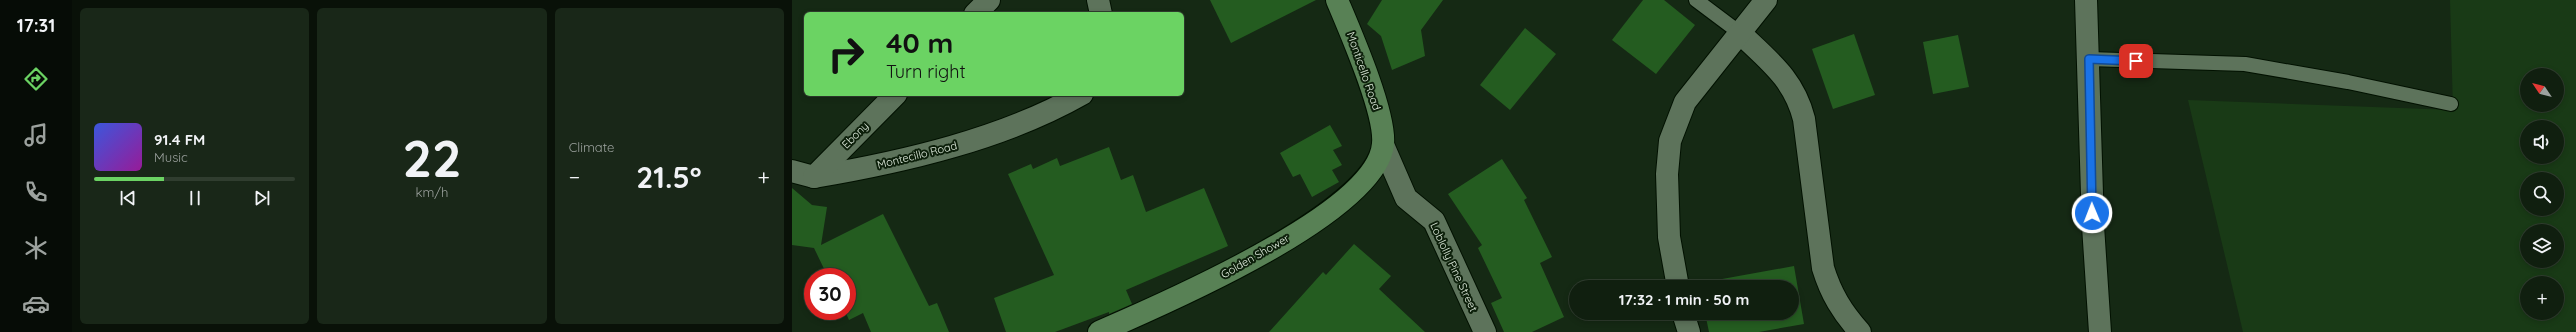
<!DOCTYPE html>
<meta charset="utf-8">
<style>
:root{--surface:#101f0f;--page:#192718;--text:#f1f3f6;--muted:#9ca29e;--line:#303d2f;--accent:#6bd363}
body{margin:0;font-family:Quicksand,sans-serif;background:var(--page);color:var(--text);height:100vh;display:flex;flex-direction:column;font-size:15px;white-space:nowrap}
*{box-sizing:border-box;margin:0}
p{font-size:13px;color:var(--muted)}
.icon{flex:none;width:22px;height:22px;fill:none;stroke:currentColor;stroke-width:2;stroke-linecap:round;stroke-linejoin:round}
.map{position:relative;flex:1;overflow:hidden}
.panel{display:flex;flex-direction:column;gap:8px;padding:8px;background:#091108;width:720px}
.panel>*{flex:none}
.banner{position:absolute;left:12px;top:12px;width:380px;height:84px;border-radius:6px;box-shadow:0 2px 6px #0003,0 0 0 1px var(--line);background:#6bd363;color:#111;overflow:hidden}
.needle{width:26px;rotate:305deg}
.fabs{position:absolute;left:1728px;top:68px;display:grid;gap:8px}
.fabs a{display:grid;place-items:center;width:44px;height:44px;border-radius:50%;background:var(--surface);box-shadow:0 2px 6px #0003,0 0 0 1px var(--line);font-size:20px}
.speed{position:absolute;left:12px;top:268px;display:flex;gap:8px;font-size:20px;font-weight:700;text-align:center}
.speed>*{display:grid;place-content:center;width:52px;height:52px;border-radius:50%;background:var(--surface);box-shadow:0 2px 6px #0003,0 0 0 1px var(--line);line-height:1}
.speed .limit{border:6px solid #d22;background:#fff;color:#111}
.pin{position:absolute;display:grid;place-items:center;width:34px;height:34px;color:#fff;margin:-17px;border-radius:8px;box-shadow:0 2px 6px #0006}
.me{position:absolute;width:44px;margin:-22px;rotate:359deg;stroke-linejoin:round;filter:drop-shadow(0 0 3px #0008)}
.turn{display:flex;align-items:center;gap:14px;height:84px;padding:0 16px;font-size:18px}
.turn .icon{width:52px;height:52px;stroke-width:2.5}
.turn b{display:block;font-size:28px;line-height:34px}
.big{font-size:30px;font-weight:700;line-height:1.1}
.panel .tile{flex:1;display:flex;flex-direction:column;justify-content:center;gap:6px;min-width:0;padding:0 14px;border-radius:6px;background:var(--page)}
.panel .dial{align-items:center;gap:0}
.dial b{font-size:52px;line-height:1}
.song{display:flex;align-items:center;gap:12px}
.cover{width:48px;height:48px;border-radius:6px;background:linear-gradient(135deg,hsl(230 70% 55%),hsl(300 70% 35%))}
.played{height:4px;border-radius:2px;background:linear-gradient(90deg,var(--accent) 35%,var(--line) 35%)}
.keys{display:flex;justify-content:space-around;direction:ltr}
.heat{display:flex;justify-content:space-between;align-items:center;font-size:22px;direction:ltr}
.panel .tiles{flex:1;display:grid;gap:8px;grid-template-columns:repeat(3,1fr)}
.trip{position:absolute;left:777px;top:280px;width:230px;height:40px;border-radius:20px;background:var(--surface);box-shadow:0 2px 6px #0003,0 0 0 1px var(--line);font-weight:700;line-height:40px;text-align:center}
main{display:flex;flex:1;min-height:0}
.menu{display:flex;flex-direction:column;width:72px;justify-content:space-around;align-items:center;background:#060c06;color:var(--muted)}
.menu .icon{width:28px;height:28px}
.menu .active{color:var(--accent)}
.menu b{font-size:18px;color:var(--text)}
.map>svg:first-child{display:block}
.green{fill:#193a16;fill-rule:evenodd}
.building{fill:#245c20}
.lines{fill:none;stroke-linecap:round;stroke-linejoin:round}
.service-casing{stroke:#021101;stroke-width:16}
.minor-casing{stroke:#021101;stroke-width:24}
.secondary-casing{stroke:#021101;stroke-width:24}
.service{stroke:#5d735b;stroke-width:14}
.minor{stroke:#5d735b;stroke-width:22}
.secondary{stroke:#588155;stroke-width:22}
.route-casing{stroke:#114b97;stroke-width:10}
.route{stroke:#1a73e8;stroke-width:7}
.labels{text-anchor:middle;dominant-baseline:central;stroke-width:4;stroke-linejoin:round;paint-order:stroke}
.street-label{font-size:11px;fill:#e1eddf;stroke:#0c1f0a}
</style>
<main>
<nav class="menu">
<b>17:31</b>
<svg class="icon active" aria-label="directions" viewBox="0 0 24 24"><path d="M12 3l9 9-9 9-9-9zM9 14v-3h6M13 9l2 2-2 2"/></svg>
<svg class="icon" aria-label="music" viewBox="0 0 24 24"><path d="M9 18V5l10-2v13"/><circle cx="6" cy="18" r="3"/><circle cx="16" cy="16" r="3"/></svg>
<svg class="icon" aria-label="phone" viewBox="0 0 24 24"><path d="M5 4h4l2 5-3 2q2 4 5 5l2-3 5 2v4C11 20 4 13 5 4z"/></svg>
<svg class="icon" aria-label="climate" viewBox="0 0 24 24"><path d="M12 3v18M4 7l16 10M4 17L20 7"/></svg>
<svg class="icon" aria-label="car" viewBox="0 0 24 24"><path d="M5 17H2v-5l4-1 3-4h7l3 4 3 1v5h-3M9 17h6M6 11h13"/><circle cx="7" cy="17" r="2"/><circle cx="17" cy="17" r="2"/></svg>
</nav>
<section class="panel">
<div class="tiles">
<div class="tile">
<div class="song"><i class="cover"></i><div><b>91.4 FM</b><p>Music</p></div></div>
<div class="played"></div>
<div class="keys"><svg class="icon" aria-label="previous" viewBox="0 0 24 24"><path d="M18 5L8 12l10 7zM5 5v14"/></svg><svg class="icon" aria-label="pause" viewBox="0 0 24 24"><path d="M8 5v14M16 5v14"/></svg><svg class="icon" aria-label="next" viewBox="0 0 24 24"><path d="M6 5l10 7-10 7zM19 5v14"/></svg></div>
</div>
<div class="tile dial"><b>22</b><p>km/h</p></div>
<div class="tile"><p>Climate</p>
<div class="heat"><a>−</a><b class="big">21.5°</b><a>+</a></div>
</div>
</div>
</section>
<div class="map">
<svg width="1784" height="332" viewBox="0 0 1784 332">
<rect width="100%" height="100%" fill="#152914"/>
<!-- green -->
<path class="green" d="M1658 0H1784V332H1451L1396 100 1661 110ZM1735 75H1765V105H1735ZM1735 127H1765V157H1735ZM1735 179H1765V209H1735ZM1735 231H1765V261H1735ZM1735 283H1765V313H1735Z"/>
<!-- building -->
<g class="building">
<path d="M418 0H524L439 43Z"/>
<path d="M590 0H651L629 30 633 56 600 70 589 36 575 24Z"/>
<path d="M851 0H872L903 25 864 74 820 40Z"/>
<path d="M733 28 764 54 718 110 688 85Z"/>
<path d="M1062 34 1083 95 1041 109 1020 49Z"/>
<path d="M1166 35 1177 87 1141 94 1131 42Z"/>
<path d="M538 125 550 146 541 150 550 165 540 170 547 182 520 197 508 174 501 177 488 153Z"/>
<path d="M317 147 329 180 341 175 354 212 412 188 436 246 334 290 340 304 317 314V312L263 332H214L202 298 262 275 216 174 239 164 241 169 265 158 268 166Z"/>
<path d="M710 159 735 198 732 200 760 257 748 263 772 317 740 332H712L699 303 710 298 686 248 690 245 656 194Z"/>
<path d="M0 188 20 205 35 207 29 245 91 214 137 306 145 303 157 332H79L71 313 57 320 53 311H55V277H36L22 248 0 245Z"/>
<path d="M562 244 599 276 587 289 633 332H477L531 272 534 275Z"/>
<path d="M1002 266 1012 324 967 332H917L913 313H1000V287H909L908 283Z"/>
</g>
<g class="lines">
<defs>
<g id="service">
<path d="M904 0 948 33"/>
<path d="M1297 59 1453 64 1556 82 1659 104"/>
</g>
<g id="minor">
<path d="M306 0 309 14"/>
<path d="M1294 0 1301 226 1308 332"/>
<path d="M183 14 197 0"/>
<path d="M948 33C977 61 1002 79 1012 119L1031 268C1039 294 1050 312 1068 332"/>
<path d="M591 145 614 198 642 221 693 332"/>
<path d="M0 171 22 177C111 162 211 139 290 94"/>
<path d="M22 177 104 94"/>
<path d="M886 287 877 237 875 174 878 141 893 102 974 0"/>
<path d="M891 313 897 332"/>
</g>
<path id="secondary" d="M307 332C367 306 585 213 591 144 594 113 558 31 545 0"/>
</defs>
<!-- service casing -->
<use href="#service" class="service-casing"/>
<!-- minor casing -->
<use href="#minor" class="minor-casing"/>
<!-- secondary casing -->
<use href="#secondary" class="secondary-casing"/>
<!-- service -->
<use href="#service" class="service"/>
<!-- minor -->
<use href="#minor" class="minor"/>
<!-- secondary -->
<use href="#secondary" class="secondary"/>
</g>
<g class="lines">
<defs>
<path id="route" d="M1300 213 1297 59 1344 61"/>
</defs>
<!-- route casing -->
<use href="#route" class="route-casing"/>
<!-- route -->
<use href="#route" class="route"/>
</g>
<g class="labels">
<!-- street labels -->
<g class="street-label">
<text transform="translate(572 71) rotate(71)">Monticello Road</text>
<text transform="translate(63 135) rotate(-45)">Ebony</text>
<text transform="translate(125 155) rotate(-14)">Montecillo Road</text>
<text transform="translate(463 256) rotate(-30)">Golden Shower</text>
<text transform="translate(662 267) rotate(65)">Loblolly Pine Street</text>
</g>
</g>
</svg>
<div class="fabs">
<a><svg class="needle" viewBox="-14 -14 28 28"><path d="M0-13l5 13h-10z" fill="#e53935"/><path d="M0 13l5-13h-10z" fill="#9ca29e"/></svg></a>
<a><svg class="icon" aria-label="sound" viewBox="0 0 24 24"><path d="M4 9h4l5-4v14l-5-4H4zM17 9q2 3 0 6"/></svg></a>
<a><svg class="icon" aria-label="search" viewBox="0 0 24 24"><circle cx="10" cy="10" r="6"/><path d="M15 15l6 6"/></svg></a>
<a><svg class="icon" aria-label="layers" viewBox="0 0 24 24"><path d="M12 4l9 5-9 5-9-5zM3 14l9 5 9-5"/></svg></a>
<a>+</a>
</div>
<div class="speed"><div class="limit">30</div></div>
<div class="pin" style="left:1344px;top:61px;background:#d93025"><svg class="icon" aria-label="arrive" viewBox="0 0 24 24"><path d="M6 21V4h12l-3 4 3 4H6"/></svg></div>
<svg class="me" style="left:1300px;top:213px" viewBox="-20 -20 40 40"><circle r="17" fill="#1a73e8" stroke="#fff" stroke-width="3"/><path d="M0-11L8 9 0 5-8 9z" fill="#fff"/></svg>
<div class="trip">17:32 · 1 min · 50 m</div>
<div class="banner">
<div class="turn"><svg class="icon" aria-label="right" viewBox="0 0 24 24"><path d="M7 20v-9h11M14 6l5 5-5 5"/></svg><div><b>40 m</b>Turn right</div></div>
</div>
</div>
</main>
